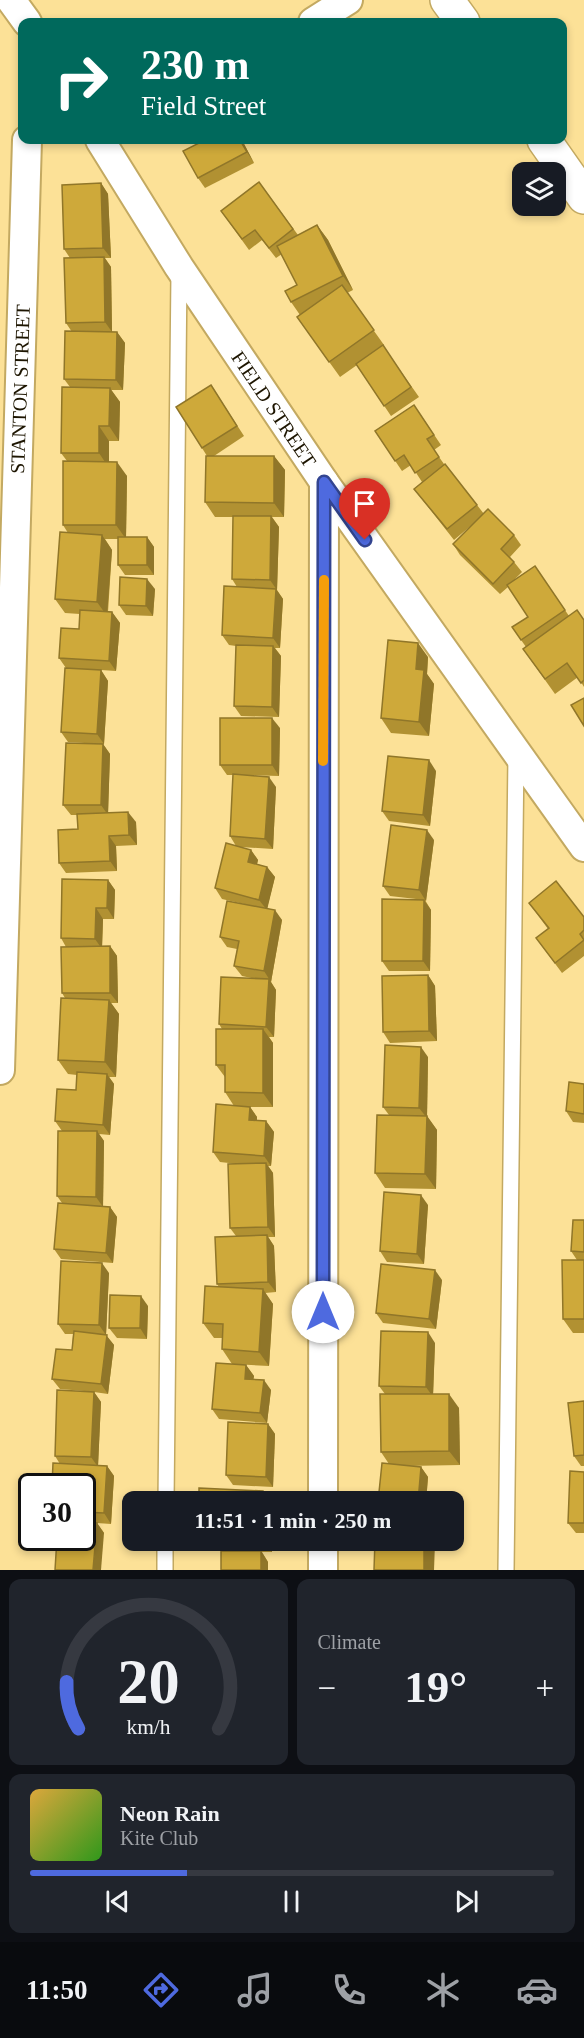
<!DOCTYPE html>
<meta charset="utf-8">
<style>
:root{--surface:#171b24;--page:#20242c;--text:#f1f3f6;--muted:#9ea1a6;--line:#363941;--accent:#4e6adf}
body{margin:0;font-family:"Times New Roman",serif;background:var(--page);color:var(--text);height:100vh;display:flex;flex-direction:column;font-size:22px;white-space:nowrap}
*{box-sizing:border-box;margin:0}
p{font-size:20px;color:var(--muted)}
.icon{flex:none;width:33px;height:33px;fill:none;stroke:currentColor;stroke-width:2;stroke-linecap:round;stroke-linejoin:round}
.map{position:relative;height:1570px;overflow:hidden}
.panel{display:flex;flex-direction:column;gap:9px;padding:9px;background:#0d0f14;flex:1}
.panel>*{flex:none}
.top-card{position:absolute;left:18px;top:18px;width:549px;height:126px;border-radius:12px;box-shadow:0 3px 9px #0003;background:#00695c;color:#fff;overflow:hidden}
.tools{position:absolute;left:512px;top:162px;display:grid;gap:12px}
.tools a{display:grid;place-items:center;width:54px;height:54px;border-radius:12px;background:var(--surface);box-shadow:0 3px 9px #0003;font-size:30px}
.speed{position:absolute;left:18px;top:1473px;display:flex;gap:12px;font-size:30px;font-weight:700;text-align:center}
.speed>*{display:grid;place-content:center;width:78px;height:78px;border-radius:50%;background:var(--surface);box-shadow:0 3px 9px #0003;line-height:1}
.speed .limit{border:3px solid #111;border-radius:9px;background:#fff;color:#111}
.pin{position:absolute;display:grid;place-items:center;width:51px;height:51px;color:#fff;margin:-62px -26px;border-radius:50% 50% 50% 0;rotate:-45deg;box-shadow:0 0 6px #0007}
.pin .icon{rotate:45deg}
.me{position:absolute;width:66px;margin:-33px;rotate:0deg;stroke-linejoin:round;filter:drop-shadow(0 0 4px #0008)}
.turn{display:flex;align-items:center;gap:21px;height:126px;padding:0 24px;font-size:27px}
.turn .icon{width:78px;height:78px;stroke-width:2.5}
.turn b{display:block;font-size:42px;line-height:51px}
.big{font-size:45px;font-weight:700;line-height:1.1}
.panel .tile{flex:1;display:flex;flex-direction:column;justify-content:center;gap:9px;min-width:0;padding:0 21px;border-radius:12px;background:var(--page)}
.panel .dial{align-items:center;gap:0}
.dial svg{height:156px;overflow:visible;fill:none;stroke:var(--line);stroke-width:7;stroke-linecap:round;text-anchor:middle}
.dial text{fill:var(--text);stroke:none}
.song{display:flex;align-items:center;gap:18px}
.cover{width:72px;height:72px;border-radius:9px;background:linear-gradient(135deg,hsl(40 70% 55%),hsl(110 70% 35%))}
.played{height:6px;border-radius:3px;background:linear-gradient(90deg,var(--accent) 30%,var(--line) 30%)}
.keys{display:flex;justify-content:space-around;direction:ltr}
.heat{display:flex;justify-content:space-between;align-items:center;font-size:33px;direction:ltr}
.panel .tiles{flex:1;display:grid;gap:9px;grid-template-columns:1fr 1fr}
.tile:last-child{grid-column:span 2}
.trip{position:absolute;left:122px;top:1491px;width:342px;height:60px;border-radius:12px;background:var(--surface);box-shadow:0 3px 9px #0003;font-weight:700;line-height:60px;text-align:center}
.tabs{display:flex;height:96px;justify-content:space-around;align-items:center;background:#090b0e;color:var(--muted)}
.tabs .icon{width:42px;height:42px}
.tabs .on{color:var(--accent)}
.tabs b{font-size:27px;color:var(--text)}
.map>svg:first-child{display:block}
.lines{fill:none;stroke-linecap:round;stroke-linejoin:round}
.service-casing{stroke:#c3a961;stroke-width:18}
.minor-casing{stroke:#c3a961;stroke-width:32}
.secondary-casing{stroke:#c3a961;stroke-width:36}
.service{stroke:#fff;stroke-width:15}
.minor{stroke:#fff;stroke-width:28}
.secondary{stroke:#fff;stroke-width:33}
.wall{fill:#b19132}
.shaded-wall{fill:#907629}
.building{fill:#cea93a;stroke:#907629;stroke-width:1.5}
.route-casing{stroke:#334591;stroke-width:15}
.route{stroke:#4e6adf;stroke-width:10}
.slow{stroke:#f59e0b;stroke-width:10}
.labels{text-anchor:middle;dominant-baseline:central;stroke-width:6;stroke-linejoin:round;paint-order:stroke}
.street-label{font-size:20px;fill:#1d1501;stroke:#fff}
</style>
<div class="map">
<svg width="584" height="1570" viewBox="0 0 584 1570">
<rect width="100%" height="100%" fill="#fce197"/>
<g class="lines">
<defs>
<g id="service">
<path d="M166 1502 179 273"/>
<path d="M165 1570V1540"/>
<path d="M506 1570 516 755"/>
</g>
<g id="minor">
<path d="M11 0 27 22"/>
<path d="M313 22 348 0"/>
<path d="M100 140 179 267 324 482 584 847"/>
<path d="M0 1070 27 140"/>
<path d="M323 1502 324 482"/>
<path d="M323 1570V1540"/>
</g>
<g id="secondary">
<path d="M447 0 463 22"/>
<path d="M544 140 584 197"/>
</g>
</defs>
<!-- service casing -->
<use href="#service" class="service-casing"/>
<!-- minor casing -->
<use href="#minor" class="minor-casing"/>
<!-- secondary casing -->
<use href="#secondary" class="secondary-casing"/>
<!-- service -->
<use href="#service" class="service"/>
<!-- minor -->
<use href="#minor" class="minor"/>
<!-- secondary -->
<use href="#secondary" class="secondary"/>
</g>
<!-- wall -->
<g class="wall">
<path d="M205 140H242L254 163 205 188 198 178Z"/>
<path d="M259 182 298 235 317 225 328 240 353 290 347 293 384 345 383 346 419 397 391 416 357 365 340 377 297 317 300 315 291 302 297 285 282 254 276 258 262 240 249 250 221 211Z"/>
<path d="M101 183 108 194 111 258H105L111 267 112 332H117L125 343 123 390H111L120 402 119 441H109V462L127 476 126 537H147L154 547V575H125L118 565V539H105L112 550 108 612H112L120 623 116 671 101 670 108 681 104 744H103L110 754 108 813 136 822 137 845 116 846 117 871 66 873 59 863 78 829 77 815H71L63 805 101 744 68 742 61 732 66 668 59 658 79 629 80 614 65 613 55 599 68 533 63 525 67 461 61 453 70 387 64 379 72 332 66 323 70 258 64 249Z"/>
<path d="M211 385 244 436 214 456H274L285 470 284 517H272L279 527 277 590 283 599 280 648H275L281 656 279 717 241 716 234 706 236 646 229 645 222 635 237 587 232 579 233 517H215L205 502 207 456 202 448Z"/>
<path d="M414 405 441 445 434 450 444 464 477 505 484 514 514 535 521 545 510 557 522 572 514 580 535 566 569 616 584 620V687L578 677 555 694 523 649 526 647 512 627 528 617 508 587 500 594 460 555 453 544 473 524 454 540 414 489 422 482 411 465 402 471 375 431Z"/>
<path d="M155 589 153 616 126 615 119 605Z"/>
<path d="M428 657 427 674 434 684 429 736 391 733 381 718Z"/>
<path d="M280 728 279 776 248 775 276 787 273 849 240 847 251 850 258 860 257 864 267 867 275 877 267 908 282 920 271 982 276 990 274 1037H269L273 1043V1107H250L257 1117V1121H266L274 1132 271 1166H268L273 1173 275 1237H268L274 1246 276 1292 265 1293 273 1304 269 1366 232 1364 222 1349V1338H214L203 1323 219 1287 217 1284 236 1236 230 1228 238 1164 220 1162 213 1152 234 1106 225 1092V1077L216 1065 222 1029 219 1024 256 979 242 976 234 966 237 949 227 947 220 937 244 904 222 899 215 888 236 846 230 836 233 775H227L220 765Z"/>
<path d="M436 771 430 826 389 821 382 811Z"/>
<path d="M434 840 426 901 425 900 431 910 430 971H389L382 961 416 899 390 896 383 886Z"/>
<path d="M108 880 115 890 114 919H103L102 946H110L117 956 118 1003H111L119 1014 116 1077H109L114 1084 110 1135 99 1134 104 1141 103 1206 110 1207 117 1217 113 1263 61 1259 54 1249 62 1203 57 1196 62 1131 55 1121 76 1090 77 1075 68 1074 58 1060 65 998 62 993 66 947 61 938Z"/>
<path d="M529 903 584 917V956L562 973 536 938 548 929Z"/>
<path d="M428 975 435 986 437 1041 390 1043 383 1032Z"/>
<path d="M428 1057 427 1116 437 1130 436 1189 385 1188 375 1173 389 1115 383 1107Z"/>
<path d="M584 1084V1123L573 1122 566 1111Z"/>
<path d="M428 1205 424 1264 387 1262 380 1251Z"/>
<path d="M584 1220V1333H573L563 1319 577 1260 571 1251Z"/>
<path d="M109 1273 106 1335 114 1345 108 1394 94 1392 101 1402 98 1465 107 1466 114 1476 111 1524 97 1523 104 1533 82 1538V1486L60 1464 55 1456 84 1391 60 1389 52 1379 72 1350 73 1334H65L58 1324Z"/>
<path d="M442 1280 436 1329 383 1323 376 1313Z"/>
<path d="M148 1306 147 1339 117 1338 109 1328Z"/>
<path d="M435 1343 433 1394 459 1408 460 1465 408 1466 421 1467 428 1477 426 1502H378L389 1464 381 1452 385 1394 379 1386Z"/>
<path d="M246 1365 254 1376 253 1379 271 1390 267 1423 219 1419 212 1409Z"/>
<path d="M584 1401V1466H581L574 1456Z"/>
<path d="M268 1424 275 1434 273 1487 233 1485 226 1475Z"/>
<path d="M584 1472V1533H576L568 1523Z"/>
<path d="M201 1540H272V1552H262L268 1562 231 1551 208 1550Z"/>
</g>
<!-- shaded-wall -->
<g class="shaded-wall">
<path d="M240 140H242L254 163 247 152Z"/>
<path d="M101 183 108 194 111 258 103 248Z"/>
<path d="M317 225 328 240 353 290 343 276Z"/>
<path d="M104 257 111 267 112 332 105 322Z"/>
<path d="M117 332 125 343 123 390 116 380Z"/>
<path d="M110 388 120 402 119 441 109 426Z"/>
<path d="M99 426 109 441V468L99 453Z"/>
<path d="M274 456 285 470 284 517 274 503Z"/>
<path d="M117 462 127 476 126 539 116 525Z"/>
<path d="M271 516 279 527 277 590 270 580Z"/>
<path d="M102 535 112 550 107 616 97 602Z"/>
<path d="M147 537 154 547V575L147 565Z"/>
<path d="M147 579 155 589 153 616 146 606Z"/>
<path d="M276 589 283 599 280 648 273 638Z"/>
<path d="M112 612 120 623 116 671 109 661Z"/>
<path d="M418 643 428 657 427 674 434 684 429 736 419 722 416 669Z"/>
<path d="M273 646 281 656 279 717 272 707Z"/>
<path d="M101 670 108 681 104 744 97 734Z"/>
<path d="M272 718 280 728 279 776 272 765Z"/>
<path d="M103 744 110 754 108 815 101 805Z"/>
<path d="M429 760 436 771 430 826 423 815Z"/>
<path d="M269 777 276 787 273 849 265 839Z"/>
<path d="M128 812 136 822 137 845 129 835Z"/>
<path d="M427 830 434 840 426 901 419 890Z"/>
<path d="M109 836 116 846 117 871 110 861Z"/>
<path d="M251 850 258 860 255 872 248 862Z"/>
<path d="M267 867 275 877 267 910 259 900Z"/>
<path d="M108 880 115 890 114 919 107 908Z"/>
<path d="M424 900 431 910 430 971 423 961Z"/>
<path d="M96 908 103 919 102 949 95 939Z"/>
<path d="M275 910 282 920 271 982 264 971Z"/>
<path d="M110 946 117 956 118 1003 110 993Z"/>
<path d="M428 975 435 986 437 1041 429 1031Z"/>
<path d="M269 979 276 990 274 1037 266 1027Z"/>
<path d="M109 1000 119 1014 116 1077 105 1062Z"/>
<path d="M263 1029 273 1043V1107L263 1093Z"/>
<path d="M421 1047 428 1057 427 1118 419 1108Z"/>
<path d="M107 1074 114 1084 110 1135 103 1125Z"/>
<path d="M250 1107 257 1117 256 1130 249 1120Z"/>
<path d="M427 1116 437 1130 436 1189 425 1174Z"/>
<path d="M266 1121 274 1132 271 1166 264 1156Z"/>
<path d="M97 1131 104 1141 103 1207 96 1197Z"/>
<path d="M266 1163 273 1173 275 1237 268 1227Z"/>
<path d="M421 1195 428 1205 424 1264 417 1254Z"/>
<path d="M110 1207 117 1217 113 1263 106 1253Z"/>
<path d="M267 1235 274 1246 276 1292 268 1282Z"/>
<path d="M102 1263 109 1273 106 1335 114 1345 108 1394 101 1384 106 1335 99 1325Z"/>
<path d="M435 1270 442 1280 436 1329 429 1319Z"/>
<path d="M263 1289 273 1304 269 1366 259 1352Z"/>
<path d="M141 1296 148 1306 147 1339 140 1328Z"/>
<path d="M428 1332 435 1343 433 1397 426 1387Z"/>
<path d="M246 1365 254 1376 252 1389 245 1379Z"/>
<path d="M264 1380 271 1390 267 1423 260 1413Z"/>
<path d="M94 1392 101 1402 98 1467 91 1457Z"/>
<path d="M449 1394 459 1408 460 1465 449 1451Z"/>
<path d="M268 1424 275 1434 273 1487 266 1477Z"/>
<path d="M107 1466 114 1476 111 1524 104 1513Z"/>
<path d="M421 1467 428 1477 426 1502H418Z"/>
<path d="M263 1491 271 1502H263Z"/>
<path d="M97 1523 104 1533 101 1570H93Z"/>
<path d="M264 1540H272V1552Z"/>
<path d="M424 1540H433L435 1543 434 1570H424Z"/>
<path d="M261 1551 268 1562V1570H261Z"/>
</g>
<!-- building -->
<g class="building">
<path d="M205 140H240L247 152 198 178 183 151Z"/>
<path d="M259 182 293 229 269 248 255 230 242 239 221 211Z"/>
<path d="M101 183 103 248 64 249 62 185Z"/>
<path d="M317 225 343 276 291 302 285 291 297 285 277 246Z"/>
<path d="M104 257 105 322 66 323 64 258Z"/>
<path d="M342 285 374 330 329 362 297 317Z"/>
<path d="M65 331 117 332 116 380 64 379Z"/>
<path d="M383 345 411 387 384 406 356 364Z"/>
<path d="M211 385 237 426 202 448 176 407Z"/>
<path d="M62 387 110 388 109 426H99V453H61Z"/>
<path d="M414 405 434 435 427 439 439 457 415 473 404 455 395 461 375 431Z"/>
<path d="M206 456H274V503L205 502Z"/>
<path d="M63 461 117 462 116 525H63Z"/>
<path d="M445 464 477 505 447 529 414 489Z"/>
<path d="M488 509 514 535 501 549 514 562 493 584 453 544Z"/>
<path d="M233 516H271L270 580 232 579Z"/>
<path d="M60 532 102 535 97 602 55 599Z"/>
<rect x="118" y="537" width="29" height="28"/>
<path d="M535 566 565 610 521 640 512 627 528 617 507 585Z"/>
<path d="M120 577 147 579 146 606 119 605Z"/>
<path d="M224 586 276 589 273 638 222 635Z"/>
<path d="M80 610 112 612 109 661 59 658 61 628 79 629Z"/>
<path d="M577 610 584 620V680L581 683 567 663 545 679 523 649Z"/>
<path d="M388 640 418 643 416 669 424 670 419 722 381 718Z"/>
<path d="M236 645 273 646 272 707 234 706Z"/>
<path d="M65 668 101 670 97 734 61 732Z"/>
<path d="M584 698V726L571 705Z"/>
<rect x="220" y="718" width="52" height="47"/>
<path d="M66 743 103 744 101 805H63Z"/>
<path d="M388 756 429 760 423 815 382 811Z"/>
<path d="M233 774 269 777 265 839 230 836Z"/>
<path d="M128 812 129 835 109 836 110 861 59 863 58 830 78 829 77 814Z"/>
<path d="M391 825 427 830 419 890 383 886Z"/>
<path d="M226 843 251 850 248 862 267 867 259 900 215 888Z"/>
<path d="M62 879 108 880 107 908H96L95 939 61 938Z"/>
<path d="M556 881 584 917V930L580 934 584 940 555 963 536 938 549 928 529 903Z"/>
<path d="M382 899 424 900 423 961H382Z"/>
<path d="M227 901 275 910 264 971 234 966 239 941 220 937Z"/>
<path d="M110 946V993H62L61 947Z"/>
<path d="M428 975 429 1031 383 1032 382 976Z"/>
<path d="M221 977 269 979 266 1027 219 1024Z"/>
<path d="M61 998 109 1000 105 1062 58 1060Z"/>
<path d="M216 1029H263V1093L225 1092V1065H216Z"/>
<path d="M385 1045 421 1047 419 1108 383 1107Z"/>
<path d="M77 1072 107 1074 103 1125 55 1121 57 1089 76 1090Z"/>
<path d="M569 1082 584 1084V1114L566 1111Z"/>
<path d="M216 1104 250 1107 249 1120 266 1121 264 1156 213 1152Z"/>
<path d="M377 1115 427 1116 425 1174 375 1173Z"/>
<path d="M58 1131H97L96 1197 57 1196Z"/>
<path d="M266 1163 268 1227 230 1228 228 1164Z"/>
<path d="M384 1192 421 1195 417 1254 380 1251Z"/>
<path d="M58 1203 110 1207 106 1253 54 1249Z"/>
<path d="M573 1220H584V1252L571 1251Z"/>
<path d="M267 1235 268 1282 217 1284 215 1237Z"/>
<path d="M562 1260H584V1319H563Z"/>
<path d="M61 1261 102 1263 99 1325 58 1324Z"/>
<path d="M381 1264 435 1270 429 1319 376 1313Z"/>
<path d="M205 1286 263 1289 259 1352 222 1349 223 1324 203 1323Z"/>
<path d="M110 1295 141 1296 140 1328H109Z"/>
<path d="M74 1331 107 1335 101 1384 52 1379 56 1349 72 1350Z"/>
<path d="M381 1331 428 1332 426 1387 379 1386Z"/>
<path d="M216 1363 246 1365 245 1379 264 1380 260 1413 212 1409Z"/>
<path d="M57 1390 94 1392 91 1457 55 1456Z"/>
<path d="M380 1394H449V1451L381 1452Z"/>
<path d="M584 1401V1455L574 1456 568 1403Z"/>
<path d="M228 1422 268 1424 266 1477 226 1475Z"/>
<path d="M53 1463 107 1466 104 1513 82 1512V1486H52Z"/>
<path d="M382 1463 421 1467 418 1502H378Z"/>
<path d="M570 1471 584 1472V1523H568Z"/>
<path d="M199 1488 263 1491V1502H199Z"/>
<path d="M82 1522 97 1523 93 1570H55L57 1538H82Z"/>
<path d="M375 1540H424V1570H374Z"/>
<rect x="221" y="1551" width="40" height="19"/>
</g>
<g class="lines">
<defs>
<path id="route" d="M323 1312 324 482 365 540"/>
</defs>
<!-- route casing -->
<use href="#route" class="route-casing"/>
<!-- route -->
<use href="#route" class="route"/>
<!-- slow -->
<path class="slow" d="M323 761 324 580"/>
</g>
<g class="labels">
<!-- street labels -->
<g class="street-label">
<text transform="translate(20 389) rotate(-88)">STANTON STREET</text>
<text transform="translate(274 409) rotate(56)">FIELD STREET</text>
</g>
</g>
</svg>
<div class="tools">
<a><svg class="icon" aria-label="layers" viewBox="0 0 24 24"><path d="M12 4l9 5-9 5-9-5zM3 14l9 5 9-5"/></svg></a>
</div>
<div class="speed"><div class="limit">30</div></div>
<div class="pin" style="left:365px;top:540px;background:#d93025"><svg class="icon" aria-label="arrive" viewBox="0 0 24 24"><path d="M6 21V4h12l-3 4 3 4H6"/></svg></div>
<svg class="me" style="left:323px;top:1312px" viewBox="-20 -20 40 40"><circle r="19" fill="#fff"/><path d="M0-13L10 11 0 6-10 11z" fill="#4e6adf"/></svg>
<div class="trip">11:51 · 1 min · 250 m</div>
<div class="top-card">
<div class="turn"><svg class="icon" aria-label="right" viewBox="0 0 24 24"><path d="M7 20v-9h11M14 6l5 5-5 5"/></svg><div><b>230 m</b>Field Street</div></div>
</div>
</div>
<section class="panel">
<div class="tiles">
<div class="tile dial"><svg viewBox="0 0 100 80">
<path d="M14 69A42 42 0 1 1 86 69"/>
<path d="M14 69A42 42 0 0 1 8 45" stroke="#4e6adf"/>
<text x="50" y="56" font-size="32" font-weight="700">20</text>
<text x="50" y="72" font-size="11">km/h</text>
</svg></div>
<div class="tile"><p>Climate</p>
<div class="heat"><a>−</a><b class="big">19°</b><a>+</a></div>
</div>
<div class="tile">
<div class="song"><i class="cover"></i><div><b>Neon Rain</b><p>Kite Club</p></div></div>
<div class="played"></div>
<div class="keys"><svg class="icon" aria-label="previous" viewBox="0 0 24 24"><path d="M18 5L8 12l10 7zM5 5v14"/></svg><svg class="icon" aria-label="pause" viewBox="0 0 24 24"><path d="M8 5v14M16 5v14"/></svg><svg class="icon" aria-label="next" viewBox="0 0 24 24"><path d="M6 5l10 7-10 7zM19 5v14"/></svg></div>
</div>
</div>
</section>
<nav class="tabs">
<b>11:50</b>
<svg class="icon on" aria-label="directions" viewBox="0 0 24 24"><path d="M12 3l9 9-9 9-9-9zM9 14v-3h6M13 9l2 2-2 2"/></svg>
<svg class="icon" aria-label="music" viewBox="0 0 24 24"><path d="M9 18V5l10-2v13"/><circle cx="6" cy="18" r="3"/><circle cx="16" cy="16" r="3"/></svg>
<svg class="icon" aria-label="phone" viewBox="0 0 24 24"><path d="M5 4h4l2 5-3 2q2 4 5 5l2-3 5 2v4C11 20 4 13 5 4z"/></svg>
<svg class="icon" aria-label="climate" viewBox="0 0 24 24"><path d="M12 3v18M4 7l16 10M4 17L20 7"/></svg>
<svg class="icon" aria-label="car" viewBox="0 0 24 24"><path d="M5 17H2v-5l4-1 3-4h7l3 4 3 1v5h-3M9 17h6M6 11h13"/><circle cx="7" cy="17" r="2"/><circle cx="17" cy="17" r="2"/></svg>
</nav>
